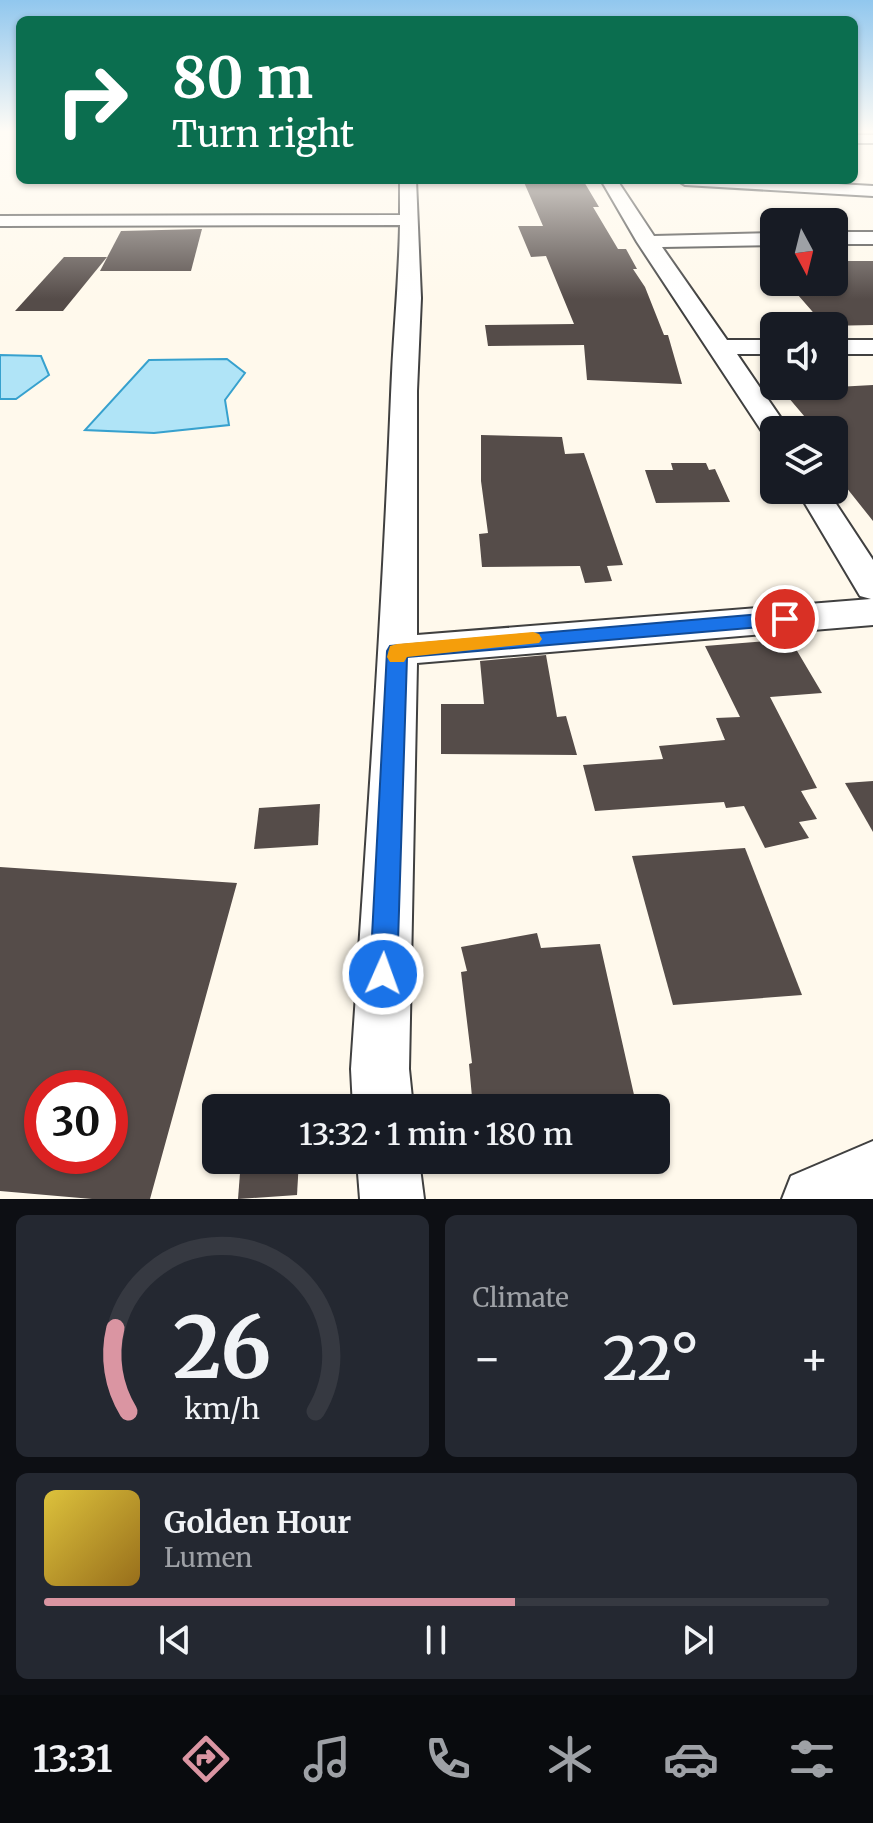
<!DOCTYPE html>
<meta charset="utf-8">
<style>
:root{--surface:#171b24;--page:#242831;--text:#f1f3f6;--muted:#9ea1a6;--line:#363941;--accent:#da95a2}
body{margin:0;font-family:Merriweather,serif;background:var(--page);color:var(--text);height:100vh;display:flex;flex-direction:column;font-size:30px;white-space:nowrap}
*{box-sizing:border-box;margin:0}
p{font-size:26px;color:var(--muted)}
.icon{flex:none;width:44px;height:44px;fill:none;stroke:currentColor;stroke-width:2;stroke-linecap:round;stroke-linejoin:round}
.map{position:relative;height:1199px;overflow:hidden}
.drawer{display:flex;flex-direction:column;gap:16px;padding:16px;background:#0d0f14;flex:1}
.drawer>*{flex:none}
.hud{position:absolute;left:16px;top:16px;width:842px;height:168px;border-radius:12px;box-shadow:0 2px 6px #0004;background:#0b6e4f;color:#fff;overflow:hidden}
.needle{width:52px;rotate:173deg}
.buttons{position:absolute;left:760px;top:208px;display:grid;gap:16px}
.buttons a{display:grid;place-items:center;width:88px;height:88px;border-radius:12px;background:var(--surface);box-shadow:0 2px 6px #0004;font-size:40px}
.speed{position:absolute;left:24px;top:1070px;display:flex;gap:16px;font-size:40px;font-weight:700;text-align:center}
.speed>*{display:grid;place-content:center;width:104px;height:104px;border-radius:50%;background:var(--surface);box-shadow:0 2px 6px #0004;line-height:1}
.speed .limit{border:12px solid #d22;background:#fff;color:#111}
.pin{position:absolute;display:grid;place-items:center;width:68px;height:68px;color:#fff;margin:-34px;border:4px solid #fff;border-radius:50%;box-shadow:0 2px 8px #0007}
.me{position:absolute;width:88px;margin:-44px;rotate:2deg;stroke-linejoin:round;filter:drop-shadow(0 0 6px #0008)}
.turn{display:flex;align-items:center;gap:28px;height:168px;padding:0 24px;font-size:36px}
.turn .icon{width:104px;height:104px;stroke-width:2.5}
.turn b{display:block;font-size:56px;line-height:68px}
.big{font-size:60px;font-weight:600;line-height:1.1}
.drawer .tile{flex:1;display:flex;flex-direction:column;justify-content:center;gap:12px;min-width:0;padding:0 28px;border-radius:12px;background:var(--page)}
.drawer .dial{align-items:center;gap:0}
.dial svg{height:208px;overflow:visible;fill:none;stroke:var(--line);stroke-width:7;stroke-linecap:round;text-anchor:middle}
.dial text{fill:var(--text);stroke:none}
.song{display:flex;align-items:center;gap:24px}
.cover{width:96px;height:96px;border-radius:12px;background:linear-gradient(135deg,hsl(50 70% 55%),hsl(40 70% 35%))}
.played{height:8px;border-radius:4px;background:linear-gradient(90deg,var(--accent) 60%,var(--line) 60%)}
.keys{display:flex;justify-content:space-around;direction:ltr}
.heat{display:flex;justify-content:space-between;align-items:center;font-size:44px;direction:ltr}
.drawer .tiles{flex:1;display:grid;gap:16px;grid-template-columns:1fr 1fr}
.tile:last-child{grid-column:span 2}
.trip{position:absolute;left:202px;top:1094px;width:468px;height:80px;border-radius:12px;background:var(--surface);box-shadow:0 2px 6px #0004;font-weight:600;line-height:80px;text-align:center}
.tab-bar{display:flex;height:128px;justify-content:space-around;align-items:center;background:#090b0e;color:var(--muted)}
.tab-bar .icon{width:56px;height:56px}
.tab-bar .on{color:var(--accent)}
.tab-bar b{font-size:36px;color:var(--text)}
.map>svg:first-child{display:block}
.water{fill:#b0e4f7;stroke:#37a1ce;stroke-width:2}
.building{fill:#554c49;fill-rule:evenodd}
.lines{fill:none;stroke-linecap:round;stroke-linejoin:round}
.minor-casing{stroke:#404040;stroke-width:4}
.minor{fill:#fff;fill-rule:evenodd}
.route{fill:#1a73e8;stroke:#114b97;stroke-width:2}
.slow{fill:#f59e0b}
</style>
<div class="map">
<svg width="873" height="1199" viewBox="0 0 873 1199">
<rect width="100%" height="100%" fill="#fff9ec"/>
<!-- water -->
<g class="water">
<path d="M0 355 41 356 49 375 16 399H0Z"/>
<path d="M227 359 245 373 225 400 229 425 154 433 85 430 149 360Z"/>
</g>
<!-- building -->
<g class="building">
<path d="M523 180H583L599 207H593L618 249H626L637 269H633L645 287 664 335H668L682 384 587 380 584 345 488 346 485 325 574 324 546 256 531 257 518 226H543Z"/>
<path d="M202 229 191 271H100L121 231Z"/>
<path d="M64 257H107L63 311H15Z"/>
<path d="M834 261H873V325L825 326 798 295 810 294 799 282H834Z"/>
<path d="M873 385V521L834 472V430H816L782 390Z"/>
<path d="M481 435 562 437 565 454 584 453 623 565 607 566 612 581 585 583 580 566 482 567 479 534 488 533 481 481Z"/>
<path d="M671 463H706L709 470 715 469 730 502 656 503 645 470H673Z"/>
<path d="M790 639 822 693 770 697 817 788 801 791 817 819 799 822 809 838 765 848 744 806 726 808 724 802 595 811 583 765 663 759 659 746 725 740 716 718 740 717 705 646Z"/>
<path d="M546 655 557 717 566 716 577 755 441 754V704H484L480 661Z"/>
<path d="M873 781V832L845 783Z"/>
<path d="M320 804 318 845 254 849 259 808Z"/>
<path d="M745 848 802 995 673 1005 632 856Z"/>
<path d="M0 867 237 883 150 1199H92L0 1191ZM42 1088H110V1156H42Z"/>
<path d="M537 933 541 948 600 944 637 1108H473L469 1064 472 1063 461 972 467 971 461 947Z"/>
<path d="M241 1160H299L297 1195 238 1199Z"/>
</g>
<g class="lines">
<defs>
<g id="minor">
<rect x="854" y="135" width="19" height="8"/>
<path d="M400 180H416L421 298 417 391V635L871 599 860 596 797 490H827L873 560V625L417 663 409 1069 413 1108H353L351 1069C366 844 382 620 391 395 393 338 399 283 400 225L0 226V216L400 215Z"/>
<path d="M601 180H617L654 236 774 233V245L662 247 727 340H774V354H737L789 430H774V438L765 436 637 242Z"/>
<path d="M677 180H769L873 186V196L685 185Z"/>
<rect x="834" y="232" width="39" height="12"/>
<rect x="834" y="340" width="39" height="14"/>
<path d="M873 1141V1199H782L791 1176Z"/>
<path d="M357 1160H419L424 1199H360Z"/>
</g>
</defs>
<!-- minor casing -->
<use href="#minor" class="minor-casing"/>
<!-- minor -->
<use href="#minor" class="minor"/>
</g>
<!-- sky -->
<linearGradient id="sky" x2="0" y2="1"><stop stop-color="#91c7ee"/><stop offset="0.44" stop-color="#fffcf6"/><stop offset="1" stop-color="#fffcf6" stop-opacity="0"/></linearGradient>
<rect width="873" height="299" fill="url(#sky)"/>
<!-- route -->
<path class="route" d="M785 612 794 619 785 625 407 657 397 974 393 984 383 988 374 984 370 974 387 651 390 646Z"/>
<!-- slow -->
<path class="slow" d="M533 632 539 634 542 639 539 643 407 657 404 662H390L387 657 390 646 397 644Z"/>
</svg>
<div class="buttons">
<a><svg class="needle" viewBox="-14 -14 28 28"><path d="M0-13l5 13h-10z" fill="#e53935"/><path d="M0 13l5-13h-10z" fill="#9ea1a6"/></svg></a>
<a><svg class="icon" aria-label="sound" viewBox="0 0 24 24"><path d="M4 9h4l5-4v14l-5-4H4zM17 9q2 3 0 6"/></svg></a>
<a><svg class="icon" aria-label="layers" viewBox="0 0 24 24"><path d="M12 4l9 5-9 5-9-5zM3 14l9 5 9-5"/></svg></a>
</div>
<div class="speed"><div class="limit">30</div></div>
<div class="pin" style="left:785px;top:619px;background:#d93025"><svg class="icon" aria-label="arrive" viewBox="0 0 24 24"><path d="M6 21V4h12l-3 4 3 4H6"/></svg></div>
<svg class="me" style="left:383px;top:974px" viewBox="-20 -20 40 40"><circle r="17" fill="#1a73e8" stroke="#fff" stroke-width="3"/><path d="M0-11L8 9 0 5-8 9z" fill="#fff"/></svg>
<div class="trip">13:32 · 1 min · 180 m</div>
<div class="hud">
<div class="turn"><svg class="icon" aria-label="right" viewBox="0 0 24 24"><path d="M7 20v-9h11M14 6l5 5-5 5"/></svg><div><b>80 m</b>Turn right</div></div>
</div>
</div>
<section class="drawer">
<div class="tiles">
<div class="tile dial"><svg viewBox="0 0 100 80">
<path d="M14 69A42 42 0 1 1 86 69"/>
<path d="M14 69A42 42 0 0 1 9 37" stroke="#da95a2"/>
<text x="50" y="56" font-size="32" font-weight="700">26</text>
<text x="50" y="72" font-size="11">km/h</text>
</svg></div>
<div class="tile"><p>Climate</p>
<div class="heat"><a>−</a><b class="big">22°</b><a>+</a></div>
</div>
<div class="tile">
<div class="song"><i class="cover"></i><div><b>Golden Hour</b><p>Lumen</p></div></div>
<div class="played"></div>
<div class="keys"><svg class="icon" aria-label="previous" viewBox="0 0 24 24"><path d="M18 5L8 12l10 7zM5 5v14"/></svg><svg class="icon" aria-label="pause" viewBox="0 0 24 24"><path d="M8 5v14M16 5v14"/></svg><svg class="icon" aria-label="next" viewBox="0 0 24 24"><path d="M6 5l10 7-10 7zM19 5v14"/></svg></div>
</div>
</div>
</section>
<nav class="tab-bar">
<b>13:31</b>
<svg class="icon on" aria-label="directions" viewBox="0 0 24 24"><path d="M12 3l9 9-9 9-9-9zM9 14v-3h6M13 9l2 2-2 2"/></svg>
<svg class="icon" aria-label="music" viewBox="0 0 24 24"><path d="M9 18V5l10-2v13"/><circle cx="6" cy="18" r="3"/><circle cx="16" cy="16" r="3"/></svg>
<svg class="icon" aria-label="phone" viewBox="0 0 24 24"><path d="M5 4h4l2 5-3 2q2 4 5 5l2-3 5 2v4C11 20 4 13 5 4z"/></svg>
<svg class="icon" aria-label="climate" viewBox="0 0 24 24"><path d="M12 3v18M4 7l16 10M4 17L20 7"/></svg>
<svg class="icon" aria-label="car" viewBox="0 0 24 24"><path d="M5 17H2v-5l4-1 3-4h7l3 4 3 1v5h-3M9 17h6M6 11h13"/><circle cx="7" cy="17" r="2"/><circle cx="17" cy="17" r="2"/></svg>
<svg class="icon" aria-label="filters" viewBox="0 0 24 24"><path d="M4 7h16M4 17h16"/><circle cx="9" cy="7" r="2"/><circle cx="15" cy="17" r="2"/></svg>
</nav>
